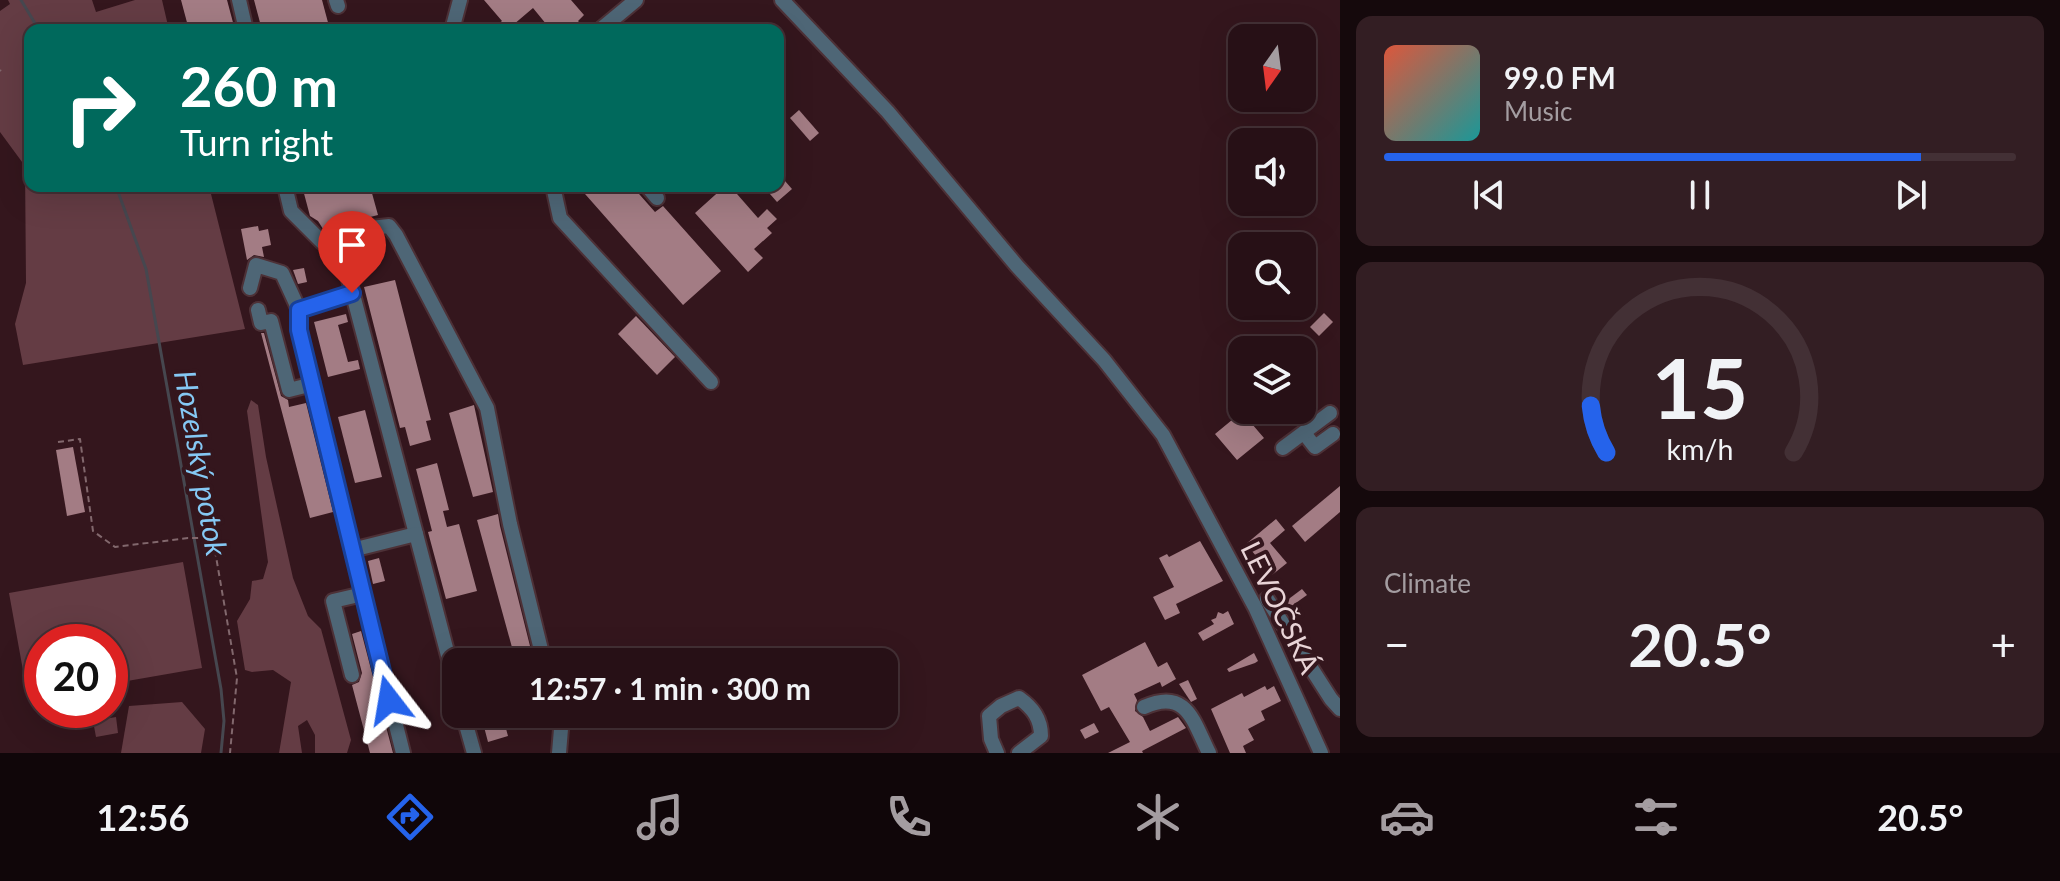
<!DOCTYPE html>
<meta charset="utf-8">
<style>
:root{--surface:#271016;--page:#331e23;--text:#f1f3f6;--muted:#a49da1;--line:#433035;--accent:#2563eb}
body{margin:0;font-family:Lato,sans-serif;background:var(--page);color:var(--text);height:100vh;display:flex;flex-direction:column;font-size:30px;white-space:nowrap}
*{box-sizing:border-box;margin:0}
p{font-size:26px;color:var(--muted)}
.icon{flex:none;width:44px;height:44px;fill:none;stroke:currentColor;stroke-width:2;stroke-linecap:round;stroke-linejoin:round}
.map{position:relative;flex:1;overflow:hidden}
.sheet{display:flex;flex-direction:column;gap:16px;padding:16px;background:#15090c;width:720px}
.sheet>*{flex:none}
.banner{position:absolute;left:24px;top:24px;width:760px;height:168px;border-radius:16px;box-shadow:0 8px 32px #0002,0 0 0 2px var(--line);background:#00695c;color:#fff;overflow:hidden}
.needle{width:52px;rotate:194deg}
.buttons{position:absolute;left:1228px;top:24px;display:grid;gap:16px}
.buttons a{display:grid;place-items:center;width:88px;height:88px;border-radius:16px;background:var(--surface);box-shadow:0 8px 32px #0002,0 0 0 2px var(--line);font-size:40px}
.speed{position:absolute;left:24px;top:624px;display:flex;gap:16px;font-size:40px;font-weight:700;text-align:center}
.speed>*{display:grid;place-content:center;width:104px;height:104px;border-radius:50%;background:var(--surface);box-shadow:0 8px 32px #0002,0 0 0 2px var(--line);line-height:1}
.speed .limit{border:12px solid #d22;background:#fff;color:#111}
.pin{position:absolute;display:grid;place-items:center;width:68px;height:68px;color:#fff;margin:-82px -34px;border-radius:50% 50% 50% 0;rotate:-45deg;box-shadow:0 0 8px #0007}
.pin .icon{rotate:45deg}
.me{position:absolute;width:88px;margin:-44px;rotate:346deg;stroke-linejoin:round;filter:drop-shadow(0 0 6px #0008)}
.turn{display:flex;align-items:center;gap:28px;height:168px;padding:0 24px;font-size:36px}
.turn .icon{width:104px;height:104px;stroke-width:2.5}
.turn b{display:block;font-size:56px;line-height:68px}
.big{font-size:60px;font-weight:700;line-height:1.1}
.sheet .tile{flex:1;display:flex;flex-direction:column;justify-content:center;gap:12px;min-width:0;padding:0 28px;border-radius:16px;background:var(--page)}
.sheet .dial{align-items:center;gap:0}
.dial svg{height:208px;overflow:visible;fill:none;stroke:var(--line);stroke-width:7;stroke-linecap:round;text-anchor:middle}
.dial text{fill:var(--text);stroke:none}
.song{display:flex;align-items:center;gap:24px}
.cover{width:96px;height:96px;border-radius:12px;background:linear-gradient(135deg,hsl(10 70% 55%),hsl(180 70% 35%))}
.played{height:8px;border-radius:4px;background:linear-gradient(90deg,var(--accent) 85%,var(--line) 85%)}
.keys{display:flex;justify-content:space-around;direction:ltr}
.heat{display:flex;justify-content:space-between;align-items:center;font-size:44px;direction:ltr}
.trip{position:absolute;left:442px;top:648px;width:456px;height:80px;border-radius:16px;background:var(--surface);box-shadow:0 8px 32px #0002,0 0 0 2px var(--line);font-weight:700;line-height:80px;text-align:center}
.tabs{display:flex;height:128px;justify-content:space-around;align-items:center;background:#100609;color:var(--muted)}
.tabs .icon{width:56px;height:56px}
.tabs .on{color:var(--accent)}
.tabs b{font-size:36px;color:var(--text)}
main{display:flex;flex:1;min-height:0}
.map>svg:first-child{display:block}
.green{fill:#643c44}
.lines{fill:none;stroke-linecap:round;stroke-linejoin:round}
.stream{stroke:#46474f;stroke-width:3}
.building{fill:#a37c84}
.minor-casing{stroke:#4d3137;stroke-width:18}
.path{stroke:#82686d;stroke-width:2;stroke-dasharray:6 4;stroke-linecap:butt}
.minor{stroke:#4e6676;stroke-width:14}
.route-casing{stroke:#184099;stroke-width:20}
.route{stroke:#2563eb;stroke-width:14}
.labels{text-anchor:middle;dominant-baseline:central;stroke-width:8;stroke-linejoin:round;paint-order:stroke}
.street-label{font-size:28px;fill:#e9d4d7;stroke:#34161d}
.water-label{font-size:30px;font-style:italic;fill:#85c8f4;stroke:#34161d}
</style>
<main>
<div class="map">
<svg width="1340" height="753" viewBox="0 0 1340 753">
<rect width="100%" height="100%" fill="#34161d"/>
<!-- green -->
<g class="green">
<path d="M8 0H92L96 12 135 0H162L169 30H30V186H209L245 329 23 365 15 324 26 283 25 166 0 132V11L10 4Z"/>
<path d="M251 400 258 405 266 457 293 578 308 616 321 629 351 740 347 753H315V735L307 720 298 726 302 753H279L291 682 273 670 252 672 245 670 237 621 250 599 252 581 263 579 268 562 247 411Z"/>
<path d="M183 562 202 668 110 684V642H42V696L28 698 9 593Z"/>
<path d="M182 702 205 729 201 753H121L129 706Z"/>
<path d="M116 717 118 733 96 737 93 721Z"/>
</g>
<g class="lines">
<!-- stream -->
<g class="stream">
<path d="M21 0 39 30"/>
<path d="M116 186 146 269 221 689 224 721 221 753"/>
</g>
</g>
<!-- building -->
<g class="building">
<path d="M181 0H227L235 30H189Z"/>
<path d="M254 0H322L330 30H262Z"/>
<path d="M484 0H571L584 15 578 21 586 30H551L533 8 507 30H491L502 21Z"/>
<path d="M799 110 819 133 810 141 790 118Z"/>
<path d="M778 173 792 189 777 202 763 186H778Z"/>
<path d="M302 186H370L378 215 323 229 318 221 310 216Z"/>
<path d="M578 186H632L655 212 663 206 721 271 683 305Z"/>
<path d="M725 186H730L758 218 767 209 777 219 767 228 772 233 754 249 763 258 748 272 695 213Z"/>
<path d="M258 226 259 231 268 229 271 245 262 247 264 257 254 255 247 260 241 229Z"/>
<circle cx="379" cy="245" r="6"/>
<path d="M304 268 307 282 298 284 293 270Z"/>
<path d="M395 280 431 420 426 421 431 440 410 446 405 427 400 428 364 287Z"/>
<path d="M1324 313 1333 322 1319 336 1310 327Z"/>
<path d="M346 314 348 322 338 325 348 362 358 360 360 369 328 377 314 322Z"/>
<path d="M636 316 675 357 657 375 618 334Z"/>
<path d="M261 333H264L281 396 288 400 289 407 306 403 333 512 310 518Z"/>
<path d="M1306 340 1316 350 1302 363V349L1299 347Z"/>
<path d="M1242 395V410H1254L1246 417 1264 438 1237 460 1215 434 1238 415 1230 405Z"/>
<path d="M474 405 493 492 473 497 449 413Z"/>
<path d="M365 410 382 477 355 483 338 417Z"/>
<path d="M73 447 85 512 67 516 56 450Z"/>
<path d="M437 463 449 510 443 511 447 527 459 524 477 591 446 599 428 532 432 531 416 469Z"/>
<path d="M1340 486V512L1305 542 1292 526Z"/>
<path d="M498 514 500 526 534 662H516L477 520Z"/>
<path d="M1276 519 1285 530 1270 543 1287 563 1272 575 1246 544Z"/>
<path d="M1200 541 1223 581 1176 604 1180 613 1165 620 1153 597 1174 587 1159 558 1167 554 1169 557Z"/>
<path d="M379 558 385 581 373 584 368 561Z"/>
<path d="M1302 589 1307 595 1286 610 1282 604Z"/>
<path d="M1228 611 1234 624 1203 641 1198 633 1214 624 1211 620 1216 618 1218 612 1223 614Z"/>
<path d="M361 631 379 700 393 753H370L352 685 359 682 362 673 352 634Z"/>
<path d="M1145 642 1158 667 1167 662 1176 679 1162 687 1160 682 1134 694 1137 700 1135 711 1143 717 1150 731 1178 717 1186 728 1142 751 1143 753H1108L1130 742 1109 707 1101 711 1082 675Z"/>
<path d="M490 646 494 662H461L459 654Z"/>
<path d="M1254 653 1258 661 1255 663 1229 672 1227 669Z"/>
<path d="M1188 680 1197 699 1191 702 1179 684Z"/>
<path d="M1265 686 1267 690 1274 686 1281 701 1261 711 1265 720 1248 729 1254 740 1243 746 1246 753H1230L1211 709 1242 693 1244 697Z"/>
<path d="M475 714H502L508 736 488 742 483 723 478 725Z"/>
<path d="M1094 723 1099 732 1085 739 1080 730Z"/>
</g>
<g class="lines">
<defs>
<g id="minor">
<path d="M239 0 246 30"/>
<path d="M336 0 338 6"/>
<path d="M782 0 888 112 1017 266 1104 360 1163 435 1256 609 1321 753"/>
<path d="M452 30 460 0"/>
<path d="M600 30 636 0"/>
<path d="M285 186 291 211 322 242 341 249"/>
<path d="M553 186 560 218 711 382"/>
<path d="M647 186 657 198"/>
<path d="M250 288 256 265 282 273 299 310"/>
<path d="M258 310 261 323 271 321 289 390 313 384"/>
<path d="M1304 433 1315 447 1333 434"/>
<path d="M1283 448 1330 413"/>
<path d="M416 534 341 249 348 237 371 228 389 226 396 235 487 408 510 524 544 662"/>
<path d="M352 550 299 330V310L352 293"/>
<path d="M1267 599 1331 699 1340 709"/>
<path d="M352 675 333 601 363 594"/>
<path d="M1144 707C1187 688 1193 721 1209 753"/>
<path d="M463 714 474 753"/>
<path d="M557 714 561 729 559 753"/>
<path d="M403 753 352 550 416 534 456 686"/>
<path d="M997 753 991 739 989 716 1001 706 1019 698C1033 708 1041 719 1041 736L1019 753"/>
</g>
</defs>
<!-- minor casing -->
<use href="#minor" class="minor-casing"/>
<!-- path -->
<g class="path">
<path d="M0 70 1 71"/>
<path d="M58 442 80 439 93 531 115 547 188 538H206L214 545 237 678 230 753"/>
</g>
<!-- minor -->
<use href="#minor" class="minor"/>
</g>
<g class="lines">
<defs>
<path id="route" d="M352 293 299 310V330L389 700"/>
</defs>
<!-- route casing -->
<use href="#route" class="route-casing"/>
<!-- route -->
<use href="#route" class="route"/>
</g>
<g class="labels">
<!-- street labels -->
<g class="street-label">
<text transform="translate(1281 607) rotate(64)">LEVOČSKÁ</text>
</g>
<!-- water labels -->
<g class="water-label">
<text transform="translate(202 463) rotate(80)">Hozelský potok</text>
</g>
</g>
</svg>
<div class="buttons">
<a><svg class="needle" viewBox="-14 -14 28 28"><path d="M0-13l5 13h-10z" fill="#e53935"/><path d="M0 13l5-13h-10z" fill="#a49da1"/></svg></a>
<a><svg class="icon" aria-label="sound" viewBox="0 0 24 24"><path d="M4 9h4l5-4v14l-5-4H4zM17 9q2 3 0 6"/></svg></a>
<a><svg class="icon" aria-label="search" viewBox="0 0 24 24"><circle cx="10" cy="10" r="6"/><path d="M15 15l6 6"/></svg></a>
<a><svg class="icon" aria-label="layers" viewBox="0 0 24 24"><path d="M12 4l9 5-9 5-9-5zM3 14l9 5 9-5"/></svg></a>
</div>
<div class="speed"><div class="limit">20</div></div>
<div class="pin" style="left:352px;top:293px;background:#d93025"><svg class="icon" aria-label="arrive" viewBox="0 0 24 24"><path d="M6 21V4h12l-3 4 3 4H6"/></svg></div>
<svg class="me" style="left:389px;top:700px" viewBox="-20 -20 40 40"><path d="M0-17L14 15 0 8-14 15z" fill="#2563eb" stroke="#fff" stroke-width="4"/></svg>
<div class="trip">12:57 · 1 min · 300 m</div>
<div class="banner">
<div class="turn"><svg class="icon" aria-label="right" viewBox="0 0 24 24"><path d="M7 20v-9h11M14 6l5 5-5 5"/></svg><div><b>260 m</b>Turn right</div></div>
</div>
</div>
<section class="sheet">
<div class="tile">
<div class="song"><i class="cover"></i><div><b>99.0 FM</b><p>Music</p></div></div>
<div class="played"></div>
<div class="keys"><svg class="icon" aria-label="previous" viewBox="0 0 24 24"><path d="M18 5L8 12l10 7zM5 5v14"/></svg><svg class="icon" aria-label="pause" viewBox="0 0 24 24"><path d="M8 5v14M16 5v14"/></svg><svg class="icon" aria-label="next" viewBox="0 0 24 24"><path d="M6 5l10 7-10 7zM19 5v14"/></svg></div>
</div>
<div class="tile dial"><svg viewBox="0 0 100 80">
<path d="M14 69A42 42 0 1 1 86 69"/>
<path d="M14 69A42 42 0 0 1 8 51" stroke="#2563eb"/>
<text x="50" y="56" font-size="32" font-weight="700">15</text>
<text x="50" y="72" font-size="11">km/h</text>
</svg></div>
<div class="tile"><p>Climate</p>
<div class="heat"><a>−</a><b class="big">20.5°</b><a>+</a></div>
</div>
</section>
</main>
<nav class="tabs">
<b>12:56</b>
<svg class="icon on" aria-label="directions" viewBox="0 0 24 24"><path d="M12 3l9 9-9 9-9-9zM9 14v-3h6M13 9l2 2-2 2"/></svg>
<svg class="icon" aria-label="music" viewBox="0 0 24 24"><path d="M9 18V5l10-2v13"/><circle cx="6" cy="18" r="3"/><circle cx="16" cy="16" r="3"/></svg>
<svg class="icon" aria-label="phone" viewBox="0 0 24 24"><path d="M5 4h4l2 5-3 2q2 4 5 5l2-3 5 2v4C11 20 4 13 5 4z"/></svg>
<svg class="icon" aria-label="climate" viewBox="0 0 24 24"><path d="M12 3v18M4 7l16 10M4 17L20 7"/></svg>
<svg class="icon" aria-label="car" viewBox="0 0 24 24"><path d="M5 17H2v-5l4-1 3-4h7l3 4 3 1v5h-3M9 17h6M6 11h13"/><circle cx="7" cy="17" r="2"/><circle cx="17" cy="17" r="2"/></svg>
<svg class="icon" aria-label="filters" viewBox="0 0 24 24"><path d="M4 7h16M4 17h16"/><circle cx="9" cy="7" r="2"/><circle cx="15" cy="17" r="2"/></svg>
<b>20.5°</b>
</nav>
